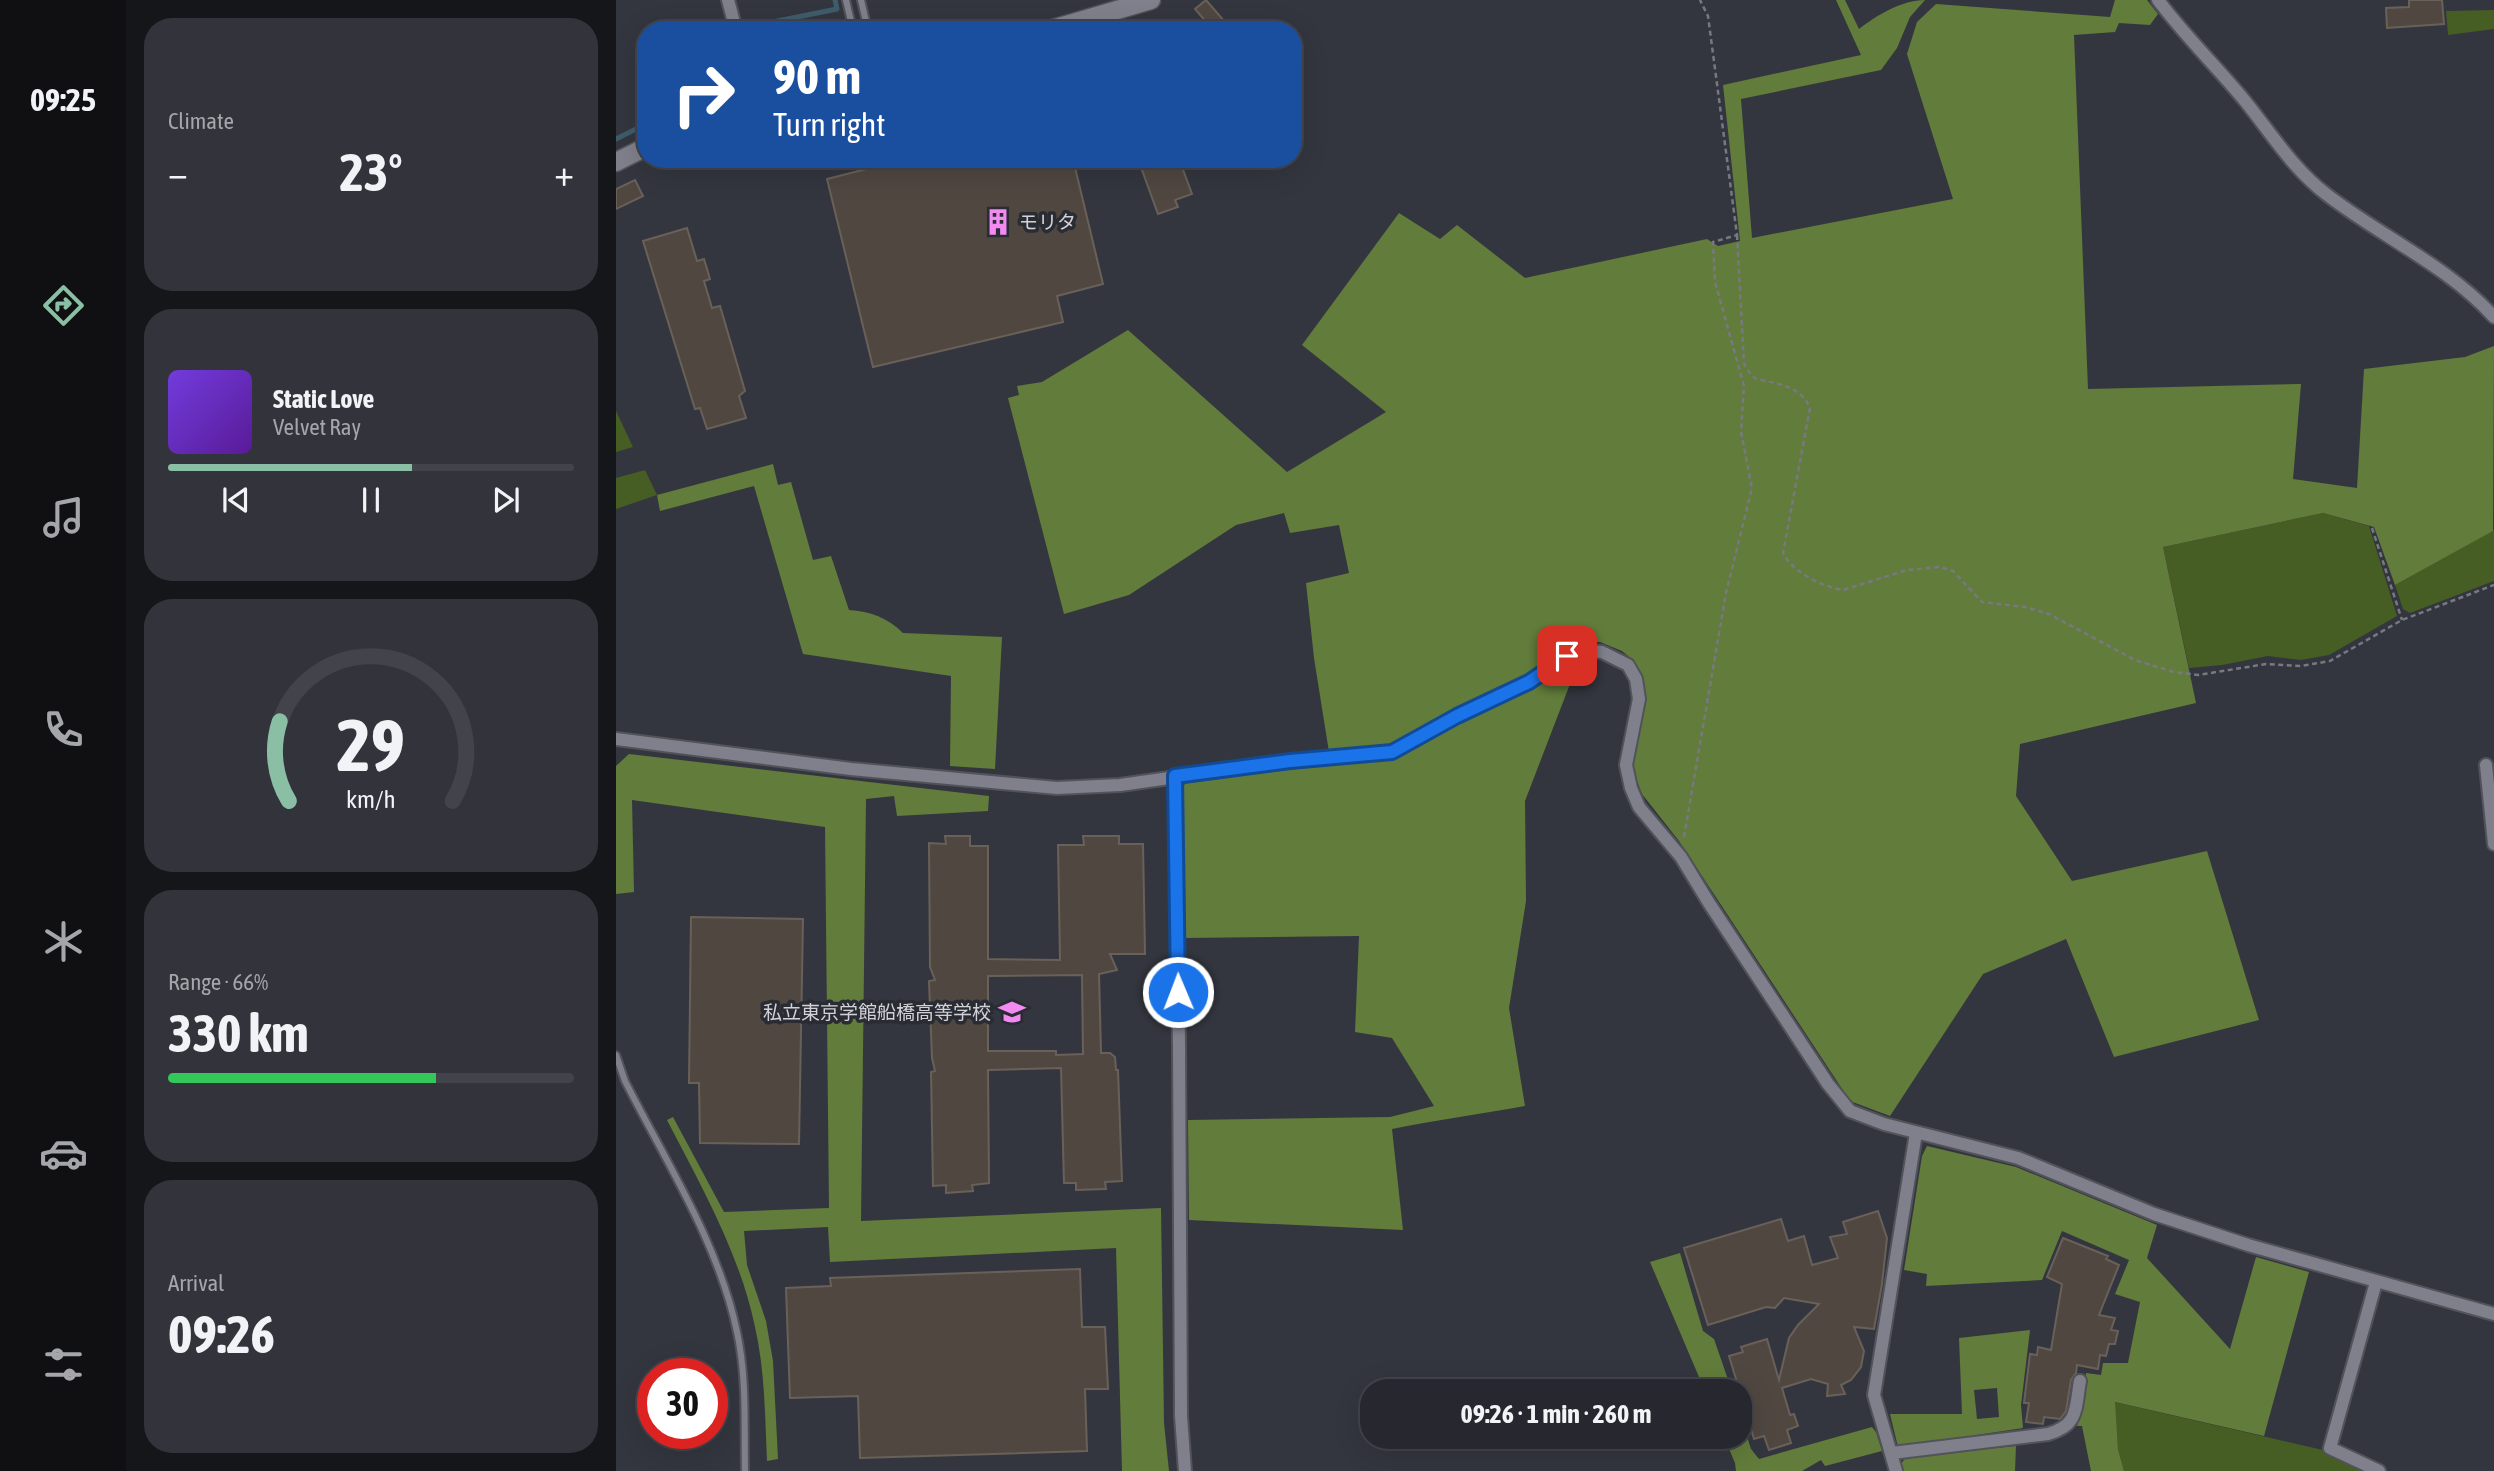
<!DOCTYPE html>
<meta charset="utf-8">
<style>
:root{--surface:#27282f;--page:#33343b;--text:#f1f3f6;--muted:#a4a6aa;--line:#43444b;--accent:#8abfa5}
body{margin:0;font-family:"Asap Condensed","Noto Sans JP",sans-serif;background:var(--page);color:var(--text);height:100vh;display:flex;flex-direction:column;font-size:26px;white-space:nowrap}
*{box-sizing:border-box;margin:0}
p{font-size:23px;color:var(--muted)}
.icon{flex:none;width:38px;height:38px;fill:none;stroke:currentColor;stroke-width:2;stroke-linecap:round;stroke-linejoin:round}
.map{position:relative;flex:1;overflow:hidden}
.sheet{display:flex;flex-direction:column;gap:18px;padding:18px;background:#15161a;width:490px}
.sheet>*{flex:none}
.banner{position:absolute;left:21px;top:21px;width:665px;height:147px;border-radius:28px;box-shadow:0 7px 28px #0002,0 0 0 2px var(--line);background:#1a4fa0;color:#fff;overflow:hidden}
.speed{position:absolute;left:21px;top:1358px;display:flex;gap:14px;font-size:35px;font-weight:700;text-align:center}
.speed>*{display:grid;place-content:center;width:91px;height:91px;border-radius:50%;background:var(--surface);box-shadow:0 7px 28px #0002,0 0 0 2px var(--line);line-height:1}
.speed .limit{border:10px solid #d22;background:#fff;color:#111}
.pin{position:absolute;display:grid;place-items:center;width:60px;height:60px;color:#fff;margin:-30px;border-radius:14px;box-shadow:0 4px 10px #0006}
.me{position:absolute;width:77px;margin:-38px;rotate:359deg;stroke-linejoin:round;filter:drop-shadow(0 0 5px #0008)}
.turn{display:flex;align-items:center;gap:24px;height:147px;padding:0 21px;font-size:32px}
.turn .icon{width:91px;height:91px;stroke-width:2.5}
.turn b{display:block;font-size:49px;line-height:60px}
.big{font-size:52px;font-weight:700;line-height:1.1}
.sheet .widget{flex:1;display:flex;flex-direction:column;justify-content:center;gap:10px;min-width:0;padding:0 24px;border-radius:28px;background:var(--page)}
.sheet .dial{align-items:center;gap:0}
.dial svg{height:182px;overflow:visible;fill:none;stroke:var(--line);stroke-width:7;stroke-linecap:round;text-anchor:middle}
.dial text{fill:var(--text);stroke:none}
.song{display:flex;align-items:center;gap:21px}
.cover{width:84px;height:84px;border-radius:10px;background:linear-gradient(135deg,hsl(260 70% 55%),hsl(270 70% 35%))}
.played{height:7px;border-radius:4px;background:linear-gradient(90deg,var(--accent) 60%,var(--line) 60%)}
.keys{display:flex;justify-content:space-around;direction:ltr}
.heat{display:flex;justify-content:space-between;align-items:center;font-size:38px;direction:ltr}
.charge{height:10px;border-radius:5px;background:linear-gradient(90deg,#34c759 66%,var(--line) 0)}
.trip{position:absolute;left:744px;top:1379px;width:392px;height:70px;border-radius:28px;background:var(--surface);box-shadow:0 7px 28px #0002,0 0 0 2px var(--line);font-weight:700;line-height:70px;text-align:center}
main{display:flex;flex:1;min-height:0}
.dock{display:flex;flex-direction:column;width:126px;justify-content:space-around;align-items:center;background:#101013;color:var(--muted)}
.dock .icon{width:49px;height:49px}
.dock .current{color:var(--accent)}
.dock b{font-size:32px;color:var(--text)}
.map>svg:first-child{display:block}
.green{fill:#465d23}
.forest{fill:#627c3b;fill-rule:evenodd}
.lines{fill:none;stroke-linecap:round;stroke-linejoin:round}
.stream{stroke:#3f5c6b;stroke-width:5}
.building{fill:#4f4740;stroke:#696159;stroke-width:2;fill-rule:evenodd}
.service-casing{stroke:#52535a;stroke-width:10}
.minor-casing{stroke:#52535a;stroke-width:16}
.secondary-casing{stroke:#52535a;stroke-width:21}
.path{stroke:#777980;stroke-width:2.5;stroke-dasharray:5 3.5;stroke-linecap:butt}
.service{stroke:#7f808b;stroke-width:6}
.minor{stroke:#7f808b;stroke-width:12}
.secondary{stroke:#7f808b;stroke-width:18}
.route-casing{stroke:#114b97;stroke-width:18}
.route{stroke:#1a73e8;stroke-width:12}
.labels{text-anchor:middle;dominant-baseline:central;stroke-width:7;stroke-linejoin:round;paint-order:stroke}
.poi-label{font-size:19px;fill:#d1d2d7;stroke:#2a2c34;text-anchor:start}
</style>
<main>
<nav class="dock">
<b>09:25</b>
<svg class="icon current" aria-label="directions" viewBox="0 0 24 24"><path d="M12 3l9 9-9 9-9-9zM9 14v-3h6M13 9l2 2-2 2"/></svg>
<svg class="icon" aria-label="music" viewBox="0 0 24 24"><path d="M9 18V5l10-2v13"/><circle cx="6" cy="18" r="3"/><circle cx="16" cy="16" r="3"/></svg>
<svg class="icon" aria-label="phone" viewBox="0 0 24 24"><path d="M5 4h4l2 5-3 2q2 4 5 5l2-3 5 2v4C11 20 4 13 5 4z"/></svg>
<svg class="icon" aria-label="climate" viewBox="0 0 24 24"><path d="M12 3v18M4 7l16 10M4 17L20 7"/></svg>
<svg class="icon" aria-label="car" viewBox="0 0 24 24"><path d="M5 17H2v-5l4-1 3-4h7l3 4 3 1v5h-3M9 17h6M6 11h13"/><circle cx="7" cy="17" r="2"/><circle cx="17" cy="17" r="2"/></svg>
<svg class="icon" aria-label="filters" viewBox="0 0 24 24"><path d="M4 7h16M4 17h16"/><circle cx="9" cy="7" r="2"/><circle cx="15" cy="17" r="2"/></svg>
</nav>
<section class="sheet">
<div class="widget"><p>Climate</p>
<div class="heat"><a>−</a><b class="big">23°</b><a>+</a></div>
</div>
<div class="widget">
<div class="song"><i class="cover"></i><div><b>Static Love</b><p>Velvet Ray</p></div></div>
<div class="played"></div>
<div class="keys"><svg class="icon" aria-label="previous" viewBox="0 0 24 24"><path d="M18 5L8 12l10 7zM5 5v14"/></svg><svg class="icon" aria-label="pause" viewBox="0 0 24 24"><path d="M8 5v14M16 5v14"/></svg><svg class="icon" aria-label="next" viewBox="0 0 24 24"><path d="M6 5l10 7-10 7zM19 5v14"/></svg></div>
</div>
<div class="widget dial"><svg viewBox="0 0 100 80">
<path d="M14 69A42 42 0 1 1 86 69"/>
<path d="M14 69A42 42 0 0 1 10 34" stroke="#8abfa5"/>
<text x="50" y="56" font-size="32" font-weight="700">29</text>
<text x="50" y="72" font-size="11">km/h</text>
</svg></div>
<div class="widget"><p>Range · 66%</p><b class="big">330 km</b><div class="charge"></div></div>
<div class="widget"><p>Arrival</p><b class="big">09:26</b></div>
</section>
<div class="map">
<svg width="1878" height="1471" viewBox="0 0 1878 1471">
<rect width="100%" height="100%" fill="#34363f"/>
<!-- green -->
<g class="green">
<path d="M1878 10V29L1832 35 1830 11Z"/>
<path d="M0 411 17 447 0 452Z"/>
<path d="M29 470 41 495 0 509V478Z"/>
<path d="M1707 513 1753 526 1781 616 1713 655 1685 660 1652 656 1606 665 1573 668 1547 547Z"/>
<path d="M1878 530V581L1794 613 1787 609 1779 585Z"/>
<path d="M1498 1402 1707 1450 1752 1471H1508L1502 1449Z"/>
</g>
<!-- forest -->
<g class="forest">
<path d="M1220 0H1229L1243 29C1261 15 1286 0 1309 0L1294 17 1281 48 1265 70 1125 99 1136 238 1337 199 1291 54 1301 22 1320 4 1494 17 1499 0H1531L1542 14 1534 25 1503 23 1499 32 1458 35 1472 389 1685 384 1677 479 1741 488 1748 369 1849 357 1878 346 1877 531 1779 585 1758 527 1707 513 1547 547 1580 703 1404 744 1400 796 1456 881 1591 851 1643 1020 1498 1057 1450 939 1367 974 1274 1116 1234 1101 1063 841 1026 794 1017 770V757L1030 693 1024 673 1017 660 1006 651 984 642H965L945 649 909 675 839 708 774 744 713 752 698 658 690 583 733 573 723 525 674 533 668 513 620 525 513 595 448 614 392 398 403 395 401 386 426 382 512 330 671 472 770 412 686 345 783 213 824 239 841 225 909 278 1091 239 1102 246 1124 241 1107 85 1245 55Z"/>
<path d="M157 464 162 485 175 482 197 560 215 556 233 610C254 611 272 618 287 633L386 637 379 769 334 766 335 676 187 654 138 486 44 511 41 495Z"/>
<path d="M964 658 909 801 910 901 893 1008 909 1106C864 1114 820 1120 776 1129L787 1230 573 1220 572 1120 774 1117 818 1106 776 1038 739 1032 743 936 569 938 564 796 566 787 572 781 773 759 844 721 916 688Z"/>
<path d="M13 754 373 796 372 811 281 816 278 796 250 799 245 1221 545 1208 548 1423 553 1471H506L500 1248 214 1262 212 1227 128 1231 131 1265 150 1321 157 1361 162 1459 151 1461C149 1416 149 1371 139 1327 124 1254 85 1186 51 1120L57 1117 108 1212 213 1208 209 827 16 800 18 892 0 894V766Z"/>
<path d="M1311 1146 1400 1167 1541 1225 1531 1258 1614 1349 1640 1257 1693 1272 1648 1436 1499 1402 1502 1449 1508 1471H1475L1466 1426H1461L1467 1406 1470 1373 1485 1375 1487 1363H1512L1524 1302 1499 1294 1513 1260 1446 1231 1426 1280 1310 1286 1311 1274 1288 1270 1306 1156Z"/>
<path d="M1064 1253 1087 1331 1098 1339 1116 1391H1089L1034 1262Z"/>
<path d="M1414 1330 1405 1405 1407 1428 1282 1447 1274 1414H1346L1343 1338ZM1381 1388 1383 1417 1361 1419 1358 1390Z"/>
<path d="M1124 1415 1135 1449 1143 1459 1256 1427 1260 1432 1266 1451 1209 1466 1205 1460 1186 1471H1120L1119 1463 1108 1437H1124Z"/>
<path d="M1400 1446 1399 1471H1287L1285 1464 1290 1457Z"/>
</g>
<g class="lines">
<!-- stream -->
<g class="stream">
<path d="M132 30V27L221 9 219 0"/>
<path d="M0 139 30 124"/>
</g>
</g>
<!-- building -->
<g class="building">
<path d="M590 0 616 30H597L579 9Z"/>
<path d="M1793 0H1826L1828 24 1771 28 1770 8 1793 7Z"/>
<path d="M277 159H457L487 284 441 296 447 322 257 367 211 179 278 162Z"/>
<path d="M522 159H563L576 194 559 200 562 207 542 214Z"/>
<path d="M19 180 27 196 0 209V189Z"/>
<path d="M71 228 81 261 88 259 94 279 88 281 96 308 104 306 129 391 123 396 130 418 91 429 84 408 79 409 27 241Z"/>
<path d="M329 836H354V846H372V959L444 960 442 845H468L467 836H503V844H527L529 954H494L501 970 483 974 485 1053H494L499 1057 500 1070H502L506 1181 489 1182 490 1189 460 1190V1183H448L445 1068 372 1070 373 1183 356 1185 357 1191 330 1193V1185L317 1186 315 1072 319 1071 316 1058 313 981 319 980 314 967 313 843 330 844ZM466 975 467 1054 440 1055V1051H372V976Z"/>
<path d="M75 917 187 919 183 1144 84 1143 83 1083H73Z"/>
<path d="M1262 1211 1271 1238 1266 1284 1258 1329 1238 1327 1248 1351 1245 1367 1235 1380 1225 1385 1229 1394 1211 1396 1212 1384 1195 1379 1166 1388 1174 1415 1178 1414 1182 1426 1171 1430 1175 1443 1153 1450 1148 1436 1138 1439 1113 1356 1127 1352 1125 1347 1151 1339 1163 1380 1173 1338 1182 1325 1203 1304 1168 1298 1159 1308 1150 1307 1092 1325 1068 1248 1165 1219 1172 1241 1188 1236 1196 1265 1222 1258 1214 1237 1231 1234 1227 1222Z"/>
<path d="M1447 1238 1492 1256 1490 1259 1503 1265 1483 1315 1499 1318 1495 1330 1502 1331 1499 1344H1493L1490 1356 1484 1355 1482 1369 1461 1365 1460 1373 1455 1380 1450 1411 1444 1419 1428 1417 1427 1424 1410 1422 1413 1403H1408L1414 1354 1421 1355 1422 1347 1435 1350 1446 1284 1431 1277Z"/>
<path d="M464 1269 466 1327H489L492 1389H469L471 1451 244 1458 242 1396 174 1398 170 1288 215 1286 214 1278Z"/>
</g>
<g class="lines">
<defs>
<g id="service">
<path d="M230 0 237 30"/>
<path d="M245 0 252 30"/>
<path d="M0 1055 9 1081C49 1160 103 1244 121 1332 131 1377 128 1425 129 1471"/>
</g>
<g id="minor">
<path d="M112 0 120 30"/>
<path d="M1542 0C1569 36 1601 67 1629 101 1655 133 1677 169 1710 194 1764 236 1832 266 1878 317"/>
<path d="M0 739 235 769 441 788 504 785 674 761 776 752 841 716 913 682 951 656 969 650 986 652 1012 665 1020 679 1023 699 1010 765 1015 788 1023 807 1065 857 1093 903 1212 1084 1234 1111 1268 1124 1402 1158 1538 1214 1632 1245 1878 1314"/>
<path d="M1870 765 1878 844"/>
<path d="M559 776 563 1046 565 1416 569 1471"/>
<path d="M1760 1282 1714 1448 1763 1471"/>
<path d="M1276 1453 1432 1434C1463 1425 1459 1409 1464 1381"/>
<path d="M1280 1471 1258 1395 1300 1133"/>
</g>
<g id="secondary">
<path d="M433 30 535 0"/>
<path d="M0 162 30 147"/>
</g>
</defs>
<!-- service casing -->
<use href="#service" class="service-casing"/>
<!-- minor casing -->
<use href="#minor" class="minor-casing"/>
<!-- secondary casing -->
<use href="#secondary" class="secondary-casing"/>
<!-- path -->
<g class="path">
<path d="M1121 235 1128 364 1136 376 1141 379C1162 384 1185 386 1194 408L1167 553C1176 572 1207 587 1227 590L1291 570 1324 567 1337 571 1366 602 1409 607 1433 614 1519 660 1558 672 1582 675 1650 664 1685 666 1714 661 1786 620 1878 585"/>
<path d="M1756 528 1786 620"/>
<path d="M1068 837 1110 593 1136 488 1125 432 1128 386 1099 282 1097 242 1121 235 1092 16 1084 0"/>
</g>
<!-- service -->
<use href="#service" class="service"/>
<!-- minor -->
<use href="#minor" class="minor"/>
<!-- secondary -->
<use href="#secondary" class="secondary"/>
</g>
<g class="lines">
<defs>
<path id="route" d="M562 992 559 776 674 761 776 752 841 716 913 682 951 656"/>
</defs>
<!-- route casing -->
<use href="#route" class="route-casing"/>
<!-- route -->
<use href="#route" class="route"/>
</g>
<!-- icons -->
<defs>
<symbol id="building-bare" viewBox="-9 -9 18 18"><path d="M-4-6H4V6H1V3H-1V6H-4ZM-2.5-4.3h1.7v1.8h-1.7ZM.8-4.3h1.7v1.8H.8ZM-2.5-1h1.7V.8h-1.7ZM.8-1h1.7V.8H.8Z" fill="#f38af2" stroke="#2a2c34" stroke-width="2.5" paint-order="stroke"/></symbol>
<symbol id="school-bare" viewBox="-9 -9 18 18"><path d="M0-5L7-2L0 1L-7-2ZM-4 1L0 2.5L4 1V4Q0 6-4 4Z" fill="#f38af2" stroke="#2a2c34" stroke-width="2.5" paint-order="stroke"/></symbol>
</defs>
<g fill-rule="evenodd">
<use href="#building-bare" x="363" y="203" width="38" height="38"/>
<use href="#school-bare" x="377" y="993" width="38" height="38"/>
</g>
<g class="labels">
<!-- poi labels -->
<g class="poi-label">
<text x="403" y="222">モリタ</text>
<text x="375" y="1012" text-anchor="end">私立東京学館船橋高等学校</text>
</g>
</g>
</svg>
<div class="speed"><div class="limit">30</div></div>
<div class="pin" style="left:951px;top:656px;background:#d93025"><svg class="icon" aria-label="arrive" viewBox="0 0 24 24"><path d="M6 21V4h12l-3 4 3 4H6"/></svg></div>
<svg class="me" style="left:562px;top:992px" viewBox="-20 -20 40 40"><circle r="17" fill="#1a73e8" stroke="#fff" stroke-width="3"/><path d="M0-11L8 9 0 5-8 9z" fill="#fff"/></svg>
<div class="trip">09:26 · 1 min · 260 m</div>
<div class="banner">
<div class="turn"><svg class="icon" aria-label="right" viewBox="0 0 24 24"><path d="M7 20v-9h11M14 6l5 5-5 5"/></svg><div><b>90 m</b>Turn right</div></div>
</div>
</div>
</main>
